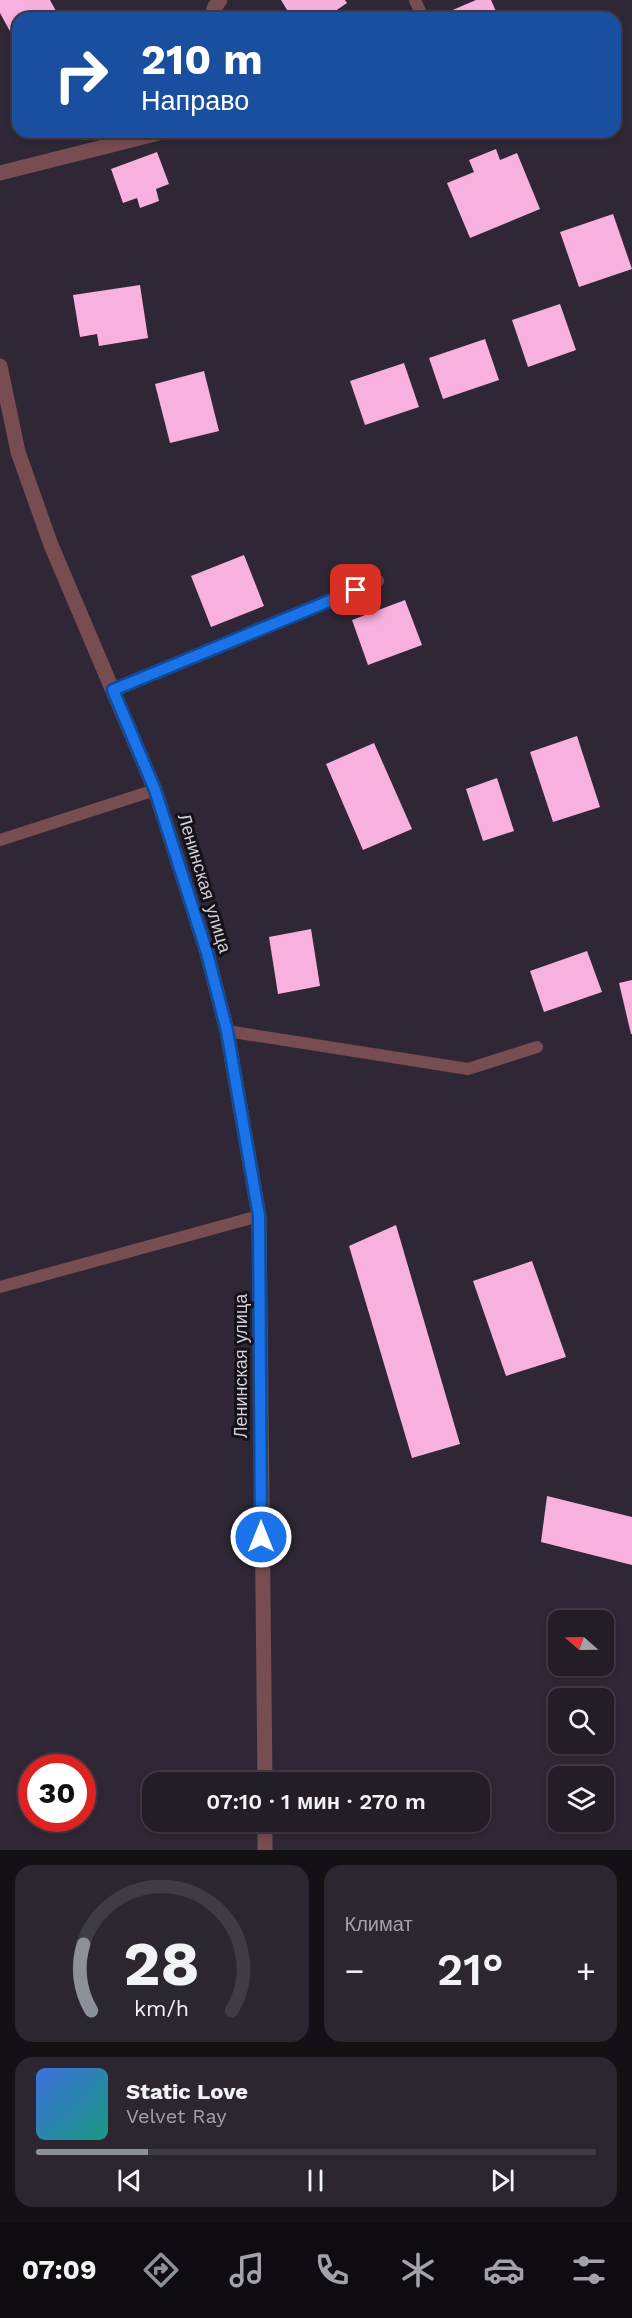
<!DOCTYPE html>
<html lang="ru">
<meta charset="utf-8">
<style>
:root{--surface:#231d28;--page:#2b2630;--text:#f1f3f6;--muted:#a3a2a8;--line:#403b45;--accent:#8c9099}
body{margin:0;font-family:"Work Sans",sans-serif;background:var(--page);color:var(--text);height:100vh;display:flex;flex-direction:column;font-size:22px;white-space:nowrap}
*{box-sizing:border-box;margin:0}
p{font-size:20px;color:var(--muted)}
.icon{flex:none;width:33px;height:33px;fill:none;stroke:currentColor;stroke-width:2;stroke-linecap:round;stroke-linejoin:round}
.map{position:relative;height:1850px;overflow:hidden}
.side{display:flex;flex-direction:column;gap:15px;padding:15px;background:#131016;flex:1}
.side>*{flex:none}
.top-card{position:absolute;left:12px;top:12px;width:609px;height:126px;border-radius:18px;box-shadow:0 3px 9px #0003,0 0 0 2px var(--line);background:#1a4fa0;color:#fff;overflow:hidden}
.needle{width:39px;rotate:290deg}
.fabs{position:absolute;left:548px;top:1610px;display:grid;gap:12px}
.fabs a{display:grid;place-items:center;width:66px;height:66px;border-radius:12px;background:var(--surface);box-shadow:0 3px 9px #0003,0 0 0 2px var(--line);font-size:30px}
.speed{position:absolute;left:18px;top:1754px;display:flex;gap:12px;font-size:30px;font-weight:700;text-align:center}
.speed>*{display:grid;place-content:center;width:78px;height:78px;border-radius:50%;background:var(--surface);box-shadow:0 3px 9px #0003,0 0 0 2px var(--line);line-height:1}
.speed .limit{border:9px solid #d22;background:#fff;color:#111}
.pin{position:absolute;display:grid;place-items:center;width:51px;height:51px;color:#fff;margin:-26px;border-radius:12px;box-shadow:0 3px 9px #0006}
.me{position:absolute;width:66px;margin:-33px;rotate:0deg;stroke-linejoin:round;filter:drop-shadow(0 0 4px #0008)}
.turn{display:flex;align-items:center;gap:21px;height:126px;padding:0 30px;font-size:27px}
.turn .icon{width:78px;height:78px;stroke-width:2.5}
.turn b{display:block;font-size:42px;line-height:51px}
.big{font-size:45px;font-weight:600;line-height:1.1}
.side .card{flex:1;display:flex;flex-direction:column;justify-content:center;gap:9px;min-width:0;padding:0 21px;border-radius:18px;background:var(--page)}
.side .dial{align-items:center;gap:0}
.dial svg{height:156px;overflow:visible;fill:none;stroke:var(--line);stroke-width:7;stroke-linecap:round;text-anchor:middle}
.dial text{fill:var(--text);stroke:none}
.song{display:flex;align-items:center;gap:18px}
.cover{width:72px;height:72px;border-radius:9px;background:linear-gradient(135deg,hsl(220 70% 55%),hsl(170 70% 35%))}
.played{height:6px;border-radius:3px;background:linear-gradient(90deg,var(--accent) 20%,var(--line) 20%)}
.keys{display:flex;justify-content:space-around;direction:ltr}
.heat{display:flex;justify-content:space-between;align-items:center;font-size:33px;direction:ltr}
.side .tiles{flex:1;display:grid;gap:15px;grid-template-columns:1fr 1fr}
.card:last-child{grid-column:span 2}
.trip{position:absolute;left:142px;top:1772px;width:348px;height:60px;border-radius:18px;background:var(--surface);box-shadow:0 3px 9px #0003,0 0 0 2px var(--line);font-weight:600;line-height:60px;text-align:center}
.menu{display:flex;height:96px;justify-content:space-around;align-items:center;background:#0e0c10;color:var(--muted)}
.menu .icon{width:42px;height:42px}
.menu .selected{color:var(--accent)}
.menu b{font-size:27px;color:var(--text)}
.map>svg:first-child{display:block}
.building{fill:#f8b0df}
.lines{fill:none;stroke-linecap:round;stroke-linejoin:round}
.service{stroke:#774d51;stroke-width:12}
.minor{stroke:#774d51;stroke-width:15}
.route-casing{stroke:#114b97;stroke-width:15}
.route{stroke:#1a73e8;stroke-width:10}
.labels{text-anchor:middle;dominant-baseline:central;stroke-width:6;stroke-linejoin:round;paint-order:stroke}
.street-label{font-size:18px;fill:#d4d0d9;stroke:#151118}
</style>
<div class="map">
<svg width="632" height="1850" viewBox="0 0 632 1850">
<rect width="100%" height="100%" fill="#2f2735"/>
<!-- building -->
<g class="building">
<path d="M0 0H50L56 11 43 18H18V31L12 35 0 13Z"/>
<path d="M281 0H345L347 3 325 18H292Z"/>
<path d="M476 0H491L499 18H443L441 15Z"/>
<path d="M496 149 500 160 517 153 540 209 470 238 447 183 474 172 469 160Z"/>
<path d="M157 152 169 184 156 189 159 201 140 208 137 198 123 203 111 169Z"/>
<path d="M613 214 632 269 579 287 560 232Z"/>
<path d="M140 285 148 338 99 346 97 334 80 337 73 295Z"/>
<path d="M560 304 576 350 528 367 512 320Z"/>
<path d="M485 339 499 380 443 399 429 358Z"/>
<path d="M404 363 419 407 365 425 350 381Z"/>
<path d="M204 371 219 431 170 443 155 384Z"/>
<path d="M244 555 264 606 211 627 191 576Z"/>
<path d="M405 600 422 645 368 665 352 620Z"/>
<path d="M577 736 600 807 553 822 530 752Z"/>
<path d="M374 743 412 829 363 850 326 764Z"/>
<path d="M497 778 514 831 483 841 466 789Z"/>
<path d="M311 929 320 986 278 994 269 937Z"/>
<path d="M587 951 602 992 544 1012 530 971Z"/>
<path d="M632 980V1034H631L619 983Z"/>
<path d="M396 1225 460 1444 412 1458 349 1246Z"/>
<path d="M532 1261 566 1357 506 1376 473 1281Z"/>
<path d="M547 1496 632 1517V1565L541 1542Z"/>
</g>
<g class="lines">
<!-- service -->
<g class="service">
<path d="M415 0 423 18"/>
<path d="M113 690 378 581"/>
<path d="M0 840 155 790"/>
<path d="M227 1031 468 1069 537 1047"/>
<path d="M0 1287 259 1216"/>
</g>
<!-- minor -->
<g class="minor">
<path d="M213 18 214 8 220 0"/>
<path d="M0 173 163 132"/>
<path d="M0 366 18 452 51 545 155 790 207 953 227 1031 259 1216 265 1782"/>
<path d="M265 1821V1850"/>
</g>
</g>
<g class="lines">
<defs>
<path id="route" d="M261 1537 259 1216 227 1031 207 953 155 790 113 690 356 590"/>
</defs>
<!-- route casing -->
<use href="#route" class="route-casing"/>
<!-- route -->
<use href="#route" class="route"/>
</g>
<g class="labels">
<!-- street labels -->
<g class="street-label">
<text transform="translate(205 883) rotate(73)">Ленинская улица</text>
<text transform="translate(240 1366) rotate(-90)">Ленинская улица</text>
</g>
</g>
</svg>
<div class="fabs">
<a><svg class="needle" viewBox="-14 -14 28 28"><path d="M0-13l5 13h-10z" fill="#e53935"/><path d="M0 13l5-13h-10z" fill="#a3a2a8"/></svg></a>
<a><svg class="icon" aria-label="search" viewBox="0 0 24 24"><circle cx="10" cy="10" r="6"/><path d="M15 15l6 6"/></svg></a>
<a><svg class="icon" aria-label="layers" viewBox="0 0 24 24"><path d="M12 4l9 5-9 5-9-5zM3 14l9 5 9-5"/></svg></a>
</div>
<div class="speed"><div class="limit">30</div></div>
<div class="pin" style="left:356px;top:590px;background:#d93025"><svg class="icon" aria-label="arrive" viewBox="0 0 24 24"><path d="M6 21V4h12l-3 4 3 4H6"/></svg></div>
<svg class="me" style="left:261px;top:1537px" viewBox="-20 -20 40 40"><circle r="17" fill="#1a73e8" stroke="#fff" stroke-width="3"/><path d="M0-11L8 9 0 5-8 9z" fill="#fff"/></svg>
<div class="trip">07:10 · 1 мин · 270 m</div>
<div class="top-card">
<div class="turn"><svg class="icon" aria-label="right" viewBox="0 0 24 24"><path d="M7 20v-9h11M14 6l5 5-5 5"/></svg><div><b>210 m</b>Направо</div></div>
</div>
</div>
<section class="side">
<div class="tiles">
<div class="card dial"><svg viewBox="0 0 100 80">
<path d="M14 69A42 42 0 1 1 86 69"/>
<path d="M14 69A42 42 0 0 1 10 35" stroke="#8c9099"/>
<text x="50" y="56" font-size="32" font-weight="700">28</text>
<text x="50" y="72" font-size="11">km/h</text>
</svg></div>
<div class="card"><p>Климат</p>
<div class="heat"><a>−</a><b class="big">21°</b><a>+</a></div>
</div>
<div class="card">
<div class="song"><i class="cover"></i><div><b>Static Love</b><p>Velvet Ray</p></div></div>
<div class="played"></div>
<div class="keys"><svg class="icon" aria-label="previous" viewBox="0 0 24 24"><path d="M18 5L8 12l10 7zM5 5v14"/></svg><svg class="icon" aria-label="pause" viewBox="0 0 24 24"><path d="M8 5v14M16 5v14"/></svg><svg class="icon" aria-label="next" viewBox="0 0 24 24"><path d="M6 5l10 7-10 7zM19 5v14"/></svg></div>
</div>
</div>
</section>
<nav class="menu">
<b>07:09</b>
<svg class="icon selected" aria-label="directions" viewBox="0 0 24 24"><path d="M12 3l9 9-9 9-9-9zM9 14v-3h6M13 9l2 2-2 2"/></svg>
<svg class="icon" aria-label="music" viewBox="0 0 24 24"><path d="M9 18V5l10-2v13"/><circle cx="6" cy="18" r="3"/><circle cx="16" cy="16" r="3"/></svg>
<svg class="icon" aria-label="phone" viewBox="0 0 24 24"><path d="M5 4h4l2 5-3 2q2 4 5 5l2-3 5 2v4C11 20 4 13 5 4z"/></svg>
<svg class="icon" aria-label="climate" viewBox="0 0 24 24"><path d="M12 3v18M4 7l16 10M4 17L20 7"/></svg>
<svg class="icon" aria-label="car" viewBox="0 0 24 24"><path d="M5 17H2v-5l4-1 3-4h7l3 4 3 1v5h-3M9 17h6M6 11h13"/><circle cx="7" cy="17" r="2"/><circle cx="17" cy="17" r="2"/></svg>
<svg class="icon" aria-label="filters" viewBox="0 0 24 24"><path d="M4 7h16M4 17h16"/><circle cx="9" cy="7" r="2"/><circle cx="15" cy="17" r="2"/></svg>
</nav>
